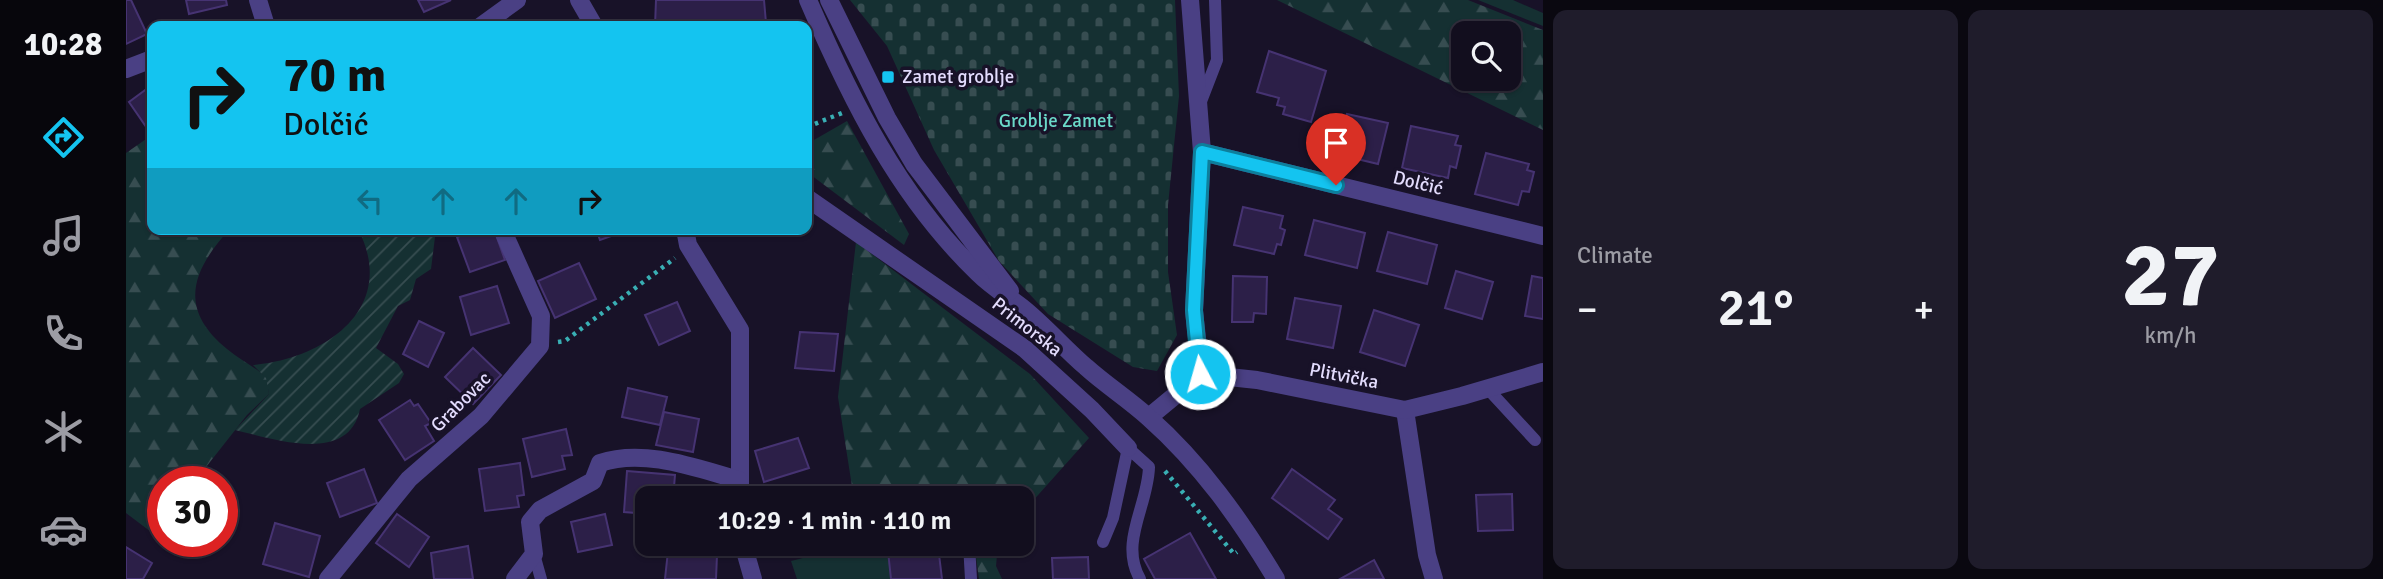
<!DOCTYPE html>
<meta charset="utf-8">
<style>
:root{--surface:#120e1e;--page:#1f1c2b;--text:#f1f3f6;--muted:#9c9ca4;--line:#312e3c;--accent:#14c4f0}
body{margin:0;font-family:Signika,sans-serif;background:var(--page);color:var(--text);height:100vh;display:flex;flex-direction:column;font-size:26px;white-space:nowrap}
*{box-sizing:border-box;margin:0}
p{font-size:23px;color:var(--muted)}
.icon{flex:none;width:38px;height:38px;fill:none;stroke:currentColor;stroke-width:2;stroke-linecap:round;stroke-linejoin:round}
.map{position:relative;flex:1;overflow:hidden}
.details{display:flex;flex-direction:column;gap:10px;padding:10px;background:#0a0810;width:840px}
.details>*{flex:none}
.top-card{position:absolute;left:21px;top:21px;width:665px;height:214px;border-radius:14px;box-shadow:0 2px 5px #0004,0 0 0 2px var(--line);background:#14c4f0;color:#111;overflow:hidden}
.fabs{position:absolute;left:1325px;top:21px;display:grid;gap:14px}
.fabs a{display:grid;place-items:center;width:70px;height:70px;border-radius:14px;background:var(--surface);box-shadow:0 2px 5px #0004,0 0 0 2px var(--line);font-size:35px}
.speed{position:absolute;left:21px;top:466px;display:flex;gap:14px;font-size:35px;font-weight:700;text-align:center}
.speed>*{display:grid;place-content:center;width:91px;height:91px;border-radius:50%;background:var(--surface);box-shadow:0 2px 5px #0004,0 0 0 2px var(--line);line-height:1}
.speed .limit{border:10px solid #d22;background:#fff;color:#111}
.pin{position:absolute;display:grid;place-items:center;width:60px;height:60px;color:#fff;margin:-72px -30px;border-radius:50% 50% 50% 0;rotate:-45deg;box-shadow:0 0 7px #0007}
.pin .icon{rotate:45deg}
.me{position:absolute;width:77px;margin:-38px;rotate:354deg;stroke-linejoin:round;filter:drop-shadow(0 0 5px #0008)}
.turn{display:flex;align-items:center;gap:24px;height:147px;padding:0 21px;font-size:32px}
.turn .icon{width:91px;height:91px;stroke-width:2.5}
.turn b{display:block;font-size:49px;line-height:60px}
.lanes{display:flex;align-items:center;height:66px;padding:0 21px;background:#0003;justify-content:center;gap:35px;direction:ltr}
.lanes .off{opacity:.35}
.big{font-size:52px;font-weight:600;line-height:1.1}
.details .tile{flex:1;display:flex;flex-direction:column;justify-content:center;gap:10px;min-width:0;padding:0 24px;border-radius:14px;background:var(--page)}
.details .dial{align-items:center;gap:0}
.dial b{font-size:91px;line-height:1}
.heat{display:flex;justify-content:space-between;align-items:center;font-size:38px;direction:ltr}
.details .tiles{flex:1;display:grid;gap:10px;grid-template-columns:repeat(2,1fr)}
.trip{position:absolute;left:509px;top:486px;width:399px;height:70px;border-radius:14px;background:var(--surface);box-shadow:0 2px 5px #0004,0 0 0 2px var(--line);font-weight:600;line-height:70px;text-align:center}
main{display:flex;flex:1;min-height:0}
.tabs{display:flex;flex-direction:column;width:126px;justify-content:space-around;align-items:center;background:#07060c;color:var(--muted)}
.tabs .icon{width:49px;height:49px}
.tabs .active{color:var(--accent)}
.tabs b{font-size:32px;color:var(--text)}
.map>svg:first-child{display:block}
.grass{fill:#153032}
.forest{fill:url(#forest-firs);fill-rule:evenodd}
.cemetery{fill:url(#cemetery-stones)}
.garden{fill:url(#garden-furrows)}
.building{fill:#2c1f48;stroke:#463372;stroke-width:2}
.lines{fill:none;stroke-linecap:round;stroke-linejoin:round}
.path{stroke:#39afb4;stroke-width:4.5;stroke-dasharray:3.5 5;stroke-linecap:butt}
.service{stroke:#4a4084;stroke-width:12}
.minor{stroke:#4a4084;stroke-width:18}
.tertiary{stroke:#4a4084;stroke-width:18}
.route-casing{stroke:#0d7f9c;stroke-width:18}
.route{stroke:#14c4f0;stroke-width:12}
.poi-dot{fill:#14c4f0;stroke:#181228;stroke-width:2.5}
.labels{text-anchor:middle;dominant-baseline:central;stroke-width:7;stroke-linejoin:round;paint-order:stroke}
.poi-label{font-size:19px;fill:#e3dcfd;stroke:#181228;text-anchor:start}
.park-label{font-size:19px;fill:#6bd9c9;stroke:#181228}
.street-label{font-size:19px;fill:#e3dcfd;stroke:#181228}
</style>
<main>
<nav class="tabs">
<b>10:28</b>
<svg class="icon active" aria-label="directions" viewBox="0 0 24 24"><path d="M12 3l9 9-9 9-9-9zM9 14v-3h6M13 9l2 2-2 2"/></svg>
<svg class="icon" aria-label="music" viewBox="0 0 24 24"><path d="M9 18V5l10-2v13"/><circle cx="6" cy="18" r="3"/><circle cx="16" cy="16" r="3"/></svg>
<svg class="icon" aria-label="phone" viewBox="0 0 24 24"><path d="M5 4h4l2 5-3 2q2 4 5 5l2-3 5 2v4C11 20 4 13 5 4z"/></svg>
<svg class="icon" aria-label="climate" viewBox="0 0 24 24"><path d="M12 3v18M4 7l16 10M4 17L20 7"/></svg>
<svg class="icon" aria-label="car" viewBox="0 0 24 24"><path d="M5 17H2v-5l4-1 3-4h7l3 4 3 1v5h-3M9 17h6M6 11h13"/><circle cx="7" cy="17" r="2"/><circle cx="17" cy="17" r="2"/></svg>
</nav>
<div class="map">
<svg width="1417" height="579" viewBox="0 0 1417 579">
<defs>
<pattern id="forest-firs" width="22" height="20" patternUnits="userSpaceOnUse" patternTransform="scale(1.75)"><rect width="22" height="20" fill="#153032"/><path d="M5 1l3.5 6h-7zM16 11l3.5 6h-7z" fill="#374d51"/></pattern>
<pattern id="cemetery-stones" width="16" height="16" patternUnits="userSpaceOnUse" patternTransform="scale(1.75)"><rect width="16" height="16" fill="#153032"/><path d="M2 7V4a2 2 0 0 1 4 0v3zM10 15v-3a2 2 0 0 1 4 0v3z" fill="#374d51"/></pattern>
<pattern id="garden-furrows" width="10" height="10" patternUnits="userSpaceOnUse" patternTransform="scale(1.75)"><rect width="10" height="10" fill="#153032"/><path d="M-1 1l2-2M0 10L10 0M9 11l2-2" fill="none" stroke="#374d51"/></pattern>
</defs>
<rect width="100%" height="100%" fill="#181228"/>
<!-- grass -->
<g class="grass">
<path d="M1352 0H1387L1417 13V26Z"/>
<path d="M728 545 762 551 765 579H671L665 561Z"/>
</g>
<!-- forest -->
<g class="forest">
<path d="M1151 0H1342L1417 30V130ZM1382 33V79H1337V33Z"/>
<path d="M721 121 783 234 778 245 681 172V144Z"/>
<path d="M26 135V229H104C65 271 52 309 101 349 114 360 128 366 141 378L143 394 121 415 69 481H37V541L0 513V153Z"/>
<path d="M730 242 904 374 963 438 896 513V499H839L825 490H795L784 499H728L712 397Z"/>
<path d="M843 544H872L870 566 876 579H853L850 557Z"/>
</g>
<!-- cemetery -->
<path class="cemetery" d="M724 0H1049L1053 96 1042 205V272L1051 335 1031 371 1007 367 922 314 873 261 808 150 761 46Z"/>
<!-- garden -->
<path class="garden" d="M232 229H305L309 237 305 269 290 279 284 300 272 306 250 348 272 364 278 374 273 383 234 409C223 465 147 439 109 430L143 394 140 378 127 365C199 359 273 308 232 229Z"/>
<!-- building -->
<g class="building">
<path d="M0 0H5L21 34 0 44Z"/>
<path d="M60 0H100L101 5 63 14Z"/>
<path d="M292 0H325L298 12Z"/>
<path d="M530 0H638L640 23 639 26H529Z"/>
<path d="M1143 51 1200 71 1185 122 1157 114 1159 107 1151 105 1153 98 1131 92Z"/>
<path d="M26 85V129L23 131 3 102Z"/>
<path d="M1221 114 1262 123 1252 164 1210 154Z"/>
<path d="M1285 126 1332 136 1329 145 1335 146 1330 168 1324 166 1322 178 1276 168Z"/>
<path d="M1360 153 1403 164 1401 170 1408 172 1403 192 1396 191 1392 205 1349 194Z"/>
<path d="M1117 207 1157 216 1154 228 1159 230 1155 245 1151 244 1148 254 1108 245Z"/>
<path d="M1188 220 1239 233 1231 268 1179 255Z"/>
<path d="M354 229H368L379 260 344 272 331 237Z"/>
<path d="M470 229H505L474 240Z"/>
<path d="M1262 232 1311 245 1301 284 1251 271Z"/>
<path d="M453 263 470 299 429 318 412 281Z"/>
<path d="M1330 271 1367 282 1356 319 1319 308Z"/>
<path d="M1107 276 1141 277 1140 314 1128 313 1127 322H1106Z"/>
<path d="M1406 276 1417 278V319L1399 316Z"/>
<path d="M371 286 383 323 345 335 334 297Z"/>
<path d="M1169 298 1215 306 1207 348 1161 339Z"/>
<path d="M551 302 564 331 533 345 519 315Z"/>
<path d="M1248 310 1293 325 1279 366 1234 352Z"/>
<path d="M293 321 318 333 302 367 277 354Z"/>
<path d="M674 332 712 334 708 371 669 368Z"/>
<path d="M347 348 375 375 347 404 319 377Z"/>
<path d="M502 388 541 397 534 425 496 417Z"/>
<path d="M284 400 288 406 292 404 305 423 299 426 308 441 279 460 253 420Z"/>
<path d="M538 412 573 419 567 452 530 445Z"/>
<path d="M440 429 446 455 436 456 439 469 406 477 397 439Z"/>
<path d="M672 438 683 468 638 482 629 451Z"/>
<path d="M394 463 398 495 391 496 393 507 359 511 353 469Z"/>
<path d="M238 469 251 503 214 517 201 483Z"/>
<path d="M1166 469 1209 500 1202 509 1216 519 1202 539 1146 498Z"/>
<path d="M501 471 549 475 547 499H522V514L498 512Z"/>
<path d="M1386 494 1387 530 1352 531 1350 495Z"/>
<path d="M271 514 303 537 283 567 250 543Z"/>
<path d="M479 514 486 545 452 552 445 522Z"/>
<path d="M149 523 194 536 183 577 137 564Z"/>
<path d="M1064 533 1090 579H1029L1018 559Z"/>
<path d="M342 546 347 579H308L305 553Z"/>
<path d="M812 546 816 579H765L762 551Z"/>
<path d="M0 547 26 563 17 579H0Z"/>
<path d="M542 551 591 555 590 579H539Z"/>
<path d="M962 557 963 579H927L926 558Z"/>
<path d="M1248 560 1258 579H1214Z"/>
</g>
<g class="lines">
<!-- path -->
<g class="path">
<path d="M681 127 716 113"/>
<path d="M432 342 439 341 549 258"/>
<path d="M1039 471 1108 554 1111 552"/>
</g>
<!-- service -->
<g class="service">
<path d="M1074 104 1091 60 1089 0"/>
<path d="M1361 388 1409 440"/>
<path d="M977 542 987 518 1002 448 1023 467C1022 506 993 542 1014 579"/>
<path d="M843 544 845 579"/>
<path d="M408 554 415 579"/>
</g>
<!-- minor -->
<g class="minor">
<path d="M132 0 140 26"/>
<path d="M453 0 468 26"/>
<path d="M1064 0 1076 152 1068 311 1075 374"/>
<path d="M1076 152 1417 236"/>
<path d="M681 198 899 349 966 410 1002 448"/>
<path d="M559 229 562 245 614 330V499"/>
<path d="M1279 410 1301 555 1308 579"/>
<path d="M1023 417 1075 374 1131 380 1279 410 1336 396 1417 372"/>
<path d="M617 544 627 579"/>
<path d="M202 579 283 479 355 416 414 346 415 316 376 229"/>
<path d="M389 579 408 554 404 522 414 510 467 481 474 463C518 448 570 468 613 480"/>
</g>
<!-- tertiary -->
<g class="tertiary">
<path d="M682 0C725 100 773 197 852 273 866 287 883 297 898 309 920 327 939 349 960 367 980 385 1002 399 1022 417 1075 464 1114 519 1150 579"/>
<path d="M703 0 761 118 788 164 884 291"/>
<path d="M355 26 391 0"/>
<path d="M0 69 26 59"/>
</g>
</g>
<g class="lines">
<defs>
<path id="route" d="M1074 374 1068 310 1076 152 1210 185"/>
</defs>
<!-- route casing -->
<use href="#route" class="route-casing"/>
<!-- route -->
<use href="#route" class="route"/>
</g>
<!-- markers -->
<rect class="poi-dot" x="755" y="70" width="14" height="14" rx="3.5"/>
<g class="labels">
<!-- poi labels -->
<g class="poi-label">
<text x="776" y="77">Zamet groblje</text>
</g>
<!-- park labels -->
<g class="park-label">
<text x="930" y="121">Groblje Zamet</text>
</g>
<!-- street labels -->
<g class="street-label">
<text transform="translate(1292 183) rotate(14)">Dolčić</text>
<text transform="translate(901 327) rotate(38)">Primorska</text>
<text transform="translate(1218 376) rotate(11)">Plitvička</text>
<text transform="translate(335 402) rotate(-45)">Grabovac</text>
</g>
</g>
</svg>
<div class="fabs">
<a><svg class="icon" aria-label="search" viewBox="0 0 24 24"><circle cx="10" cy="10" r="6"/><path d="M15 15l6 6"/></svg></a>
</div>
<div class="speed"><div class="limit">30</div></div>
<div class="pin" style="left:1210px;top:185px;background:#d93025"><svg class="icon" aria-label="arrive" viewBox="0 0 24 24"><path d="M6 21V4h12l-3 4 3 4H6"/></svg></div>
<svg class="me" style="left:1074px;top:374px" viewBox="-20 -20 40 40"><circle r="17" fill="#14c4f0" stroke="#fff" stroke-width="3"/><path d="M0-11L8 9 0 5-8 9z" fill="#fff"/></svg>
<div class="trip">10:29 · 1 min · 110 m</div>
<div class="top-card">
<div class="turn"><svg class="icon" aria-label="right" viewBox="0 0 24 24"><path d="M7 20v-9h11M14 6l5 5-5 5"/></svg><div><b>70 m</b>Dolčić</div></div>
<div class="lanes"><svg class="icon off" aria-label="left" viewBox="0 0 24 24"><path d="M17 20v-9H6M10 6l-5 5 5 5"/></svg><svg class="icon off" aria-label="ahead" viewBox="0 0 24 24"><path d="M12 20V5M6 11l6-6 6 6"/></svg><svg class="icon off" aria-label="ahead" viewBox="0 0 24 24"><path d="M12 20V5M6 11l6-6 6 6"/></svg><svg class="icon" aria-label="right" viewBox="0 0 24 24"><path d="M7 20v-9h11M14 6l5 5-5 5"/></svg></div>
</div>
</div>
<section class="details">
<div class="tiles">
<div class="tile"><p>Climate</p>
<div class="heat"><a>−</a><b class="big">21°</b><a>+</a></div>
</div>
<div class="tile dial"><b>27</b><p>km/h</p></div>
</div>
</section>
</main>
